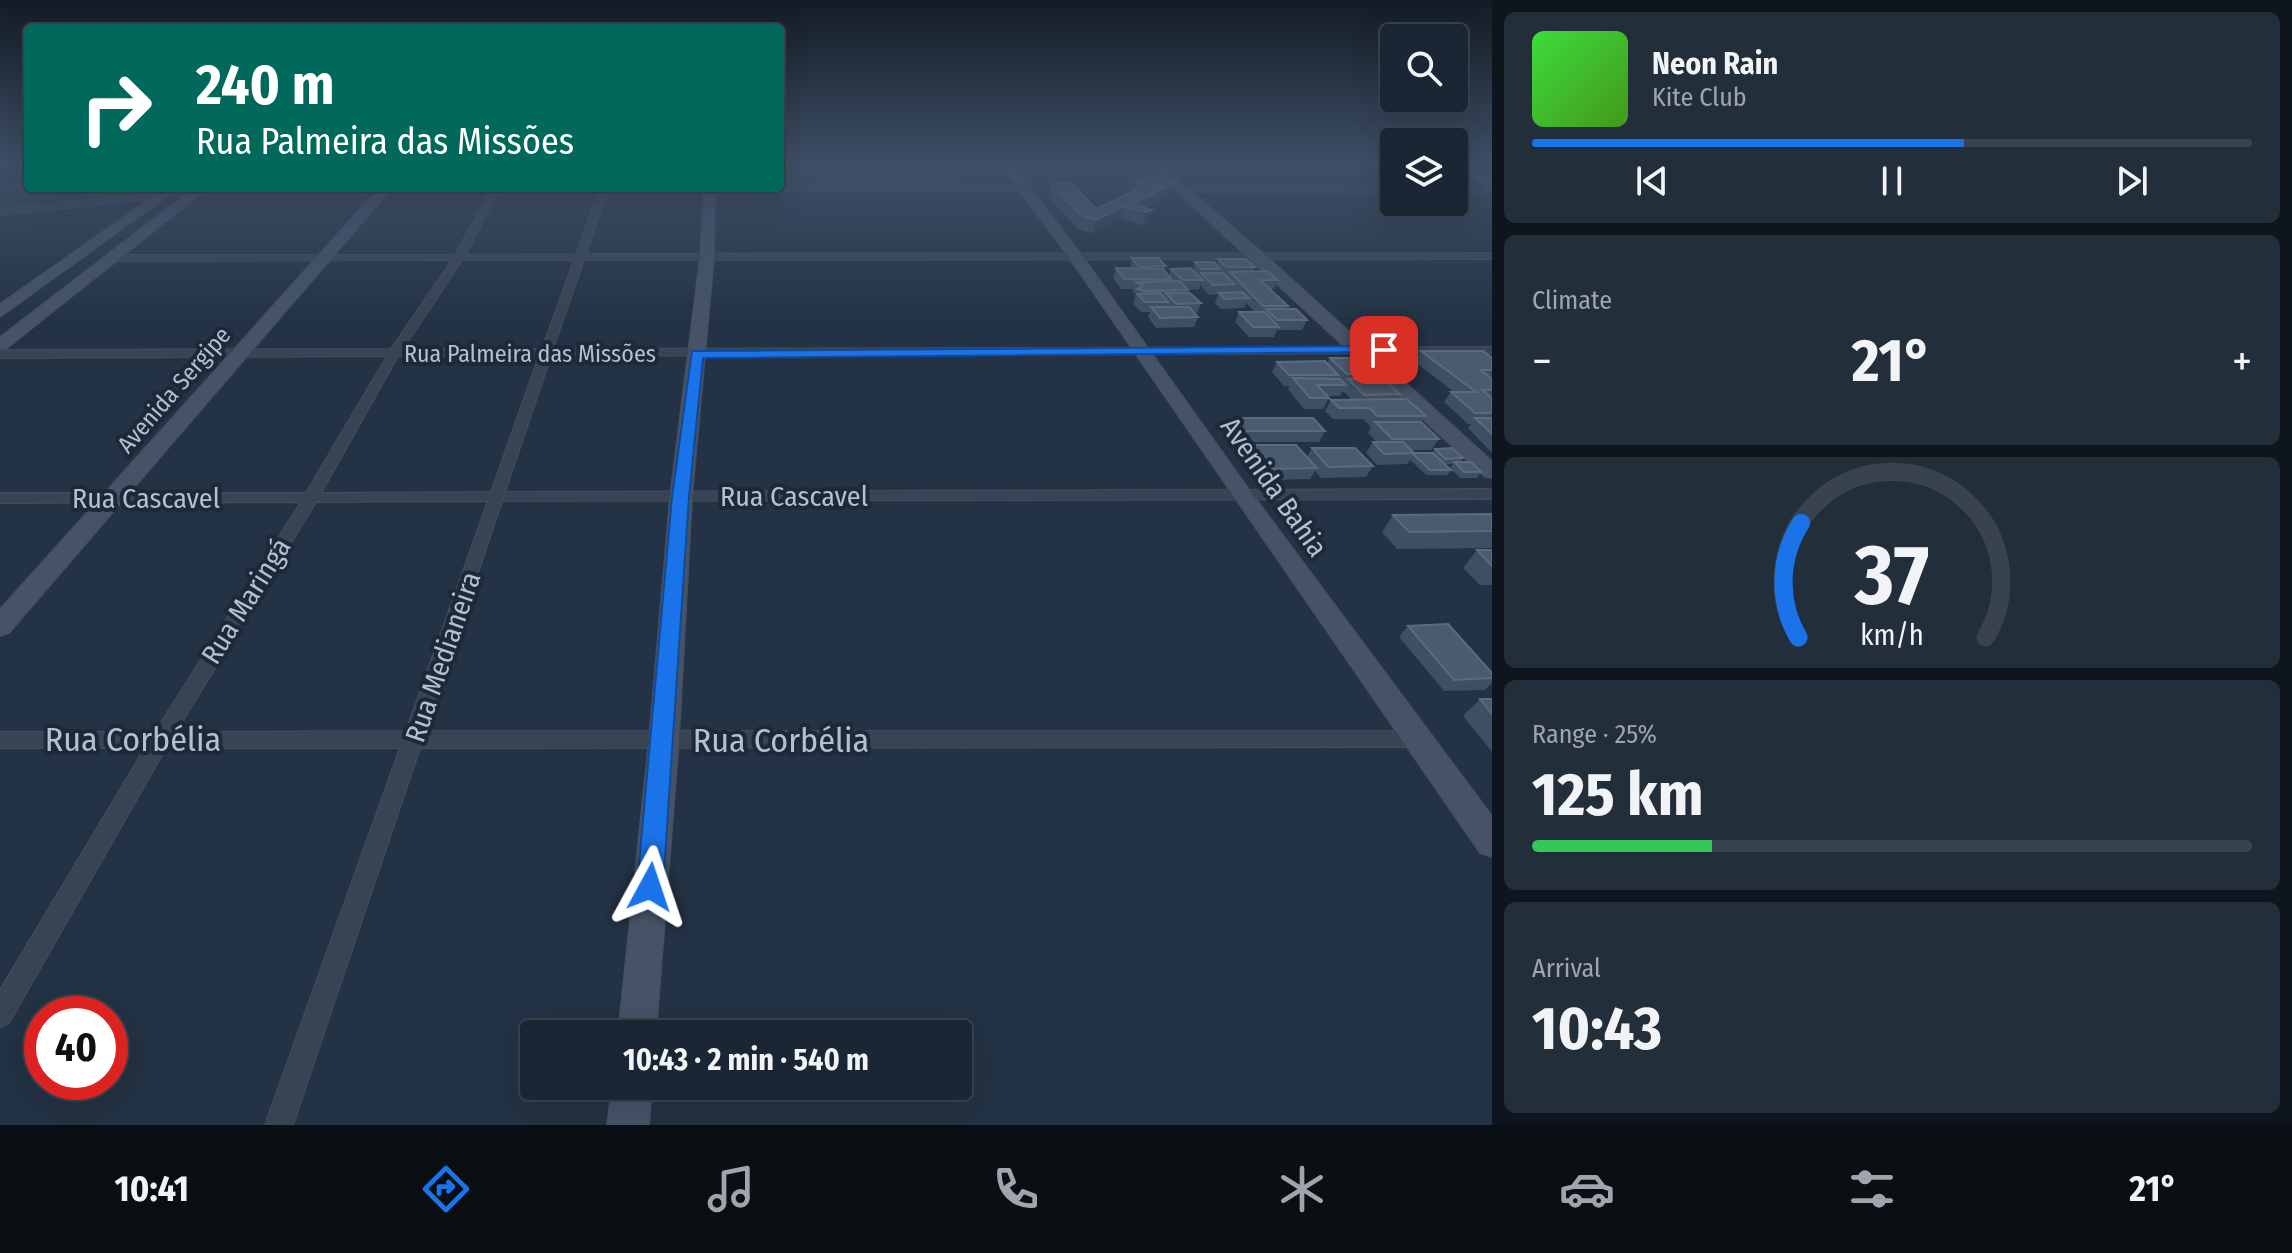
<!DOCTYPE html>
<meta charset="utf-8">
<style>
:root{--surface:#1a2633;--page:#232e3b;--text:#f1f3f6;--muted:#9fa5ac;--line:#38434e;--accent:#1a73e8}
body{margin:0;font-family:"Fira Sans Condensed",sans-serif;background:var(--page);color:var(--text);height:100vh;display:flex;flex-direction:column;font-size:30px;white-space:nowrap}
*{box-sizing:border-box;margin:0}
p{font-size:26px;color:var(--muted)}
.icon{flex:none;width:44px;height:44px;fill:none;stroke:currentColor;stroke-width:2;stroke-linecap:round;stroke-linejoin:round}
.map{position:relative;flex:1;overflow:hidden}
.panel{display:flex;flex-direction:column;gap:12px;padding:12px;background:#0e151c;width:800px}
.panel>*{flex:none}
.hud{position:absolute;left:24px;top:24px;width:760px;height:168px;border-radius:8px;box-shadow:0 8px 32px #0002,0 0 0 2px var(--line);background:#00695c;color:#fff;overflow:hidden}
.controls{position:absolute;left:1380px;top:24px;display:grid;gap:16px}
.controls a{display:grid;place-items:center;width:88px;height:88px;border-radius:8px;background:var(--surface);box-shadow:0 8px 32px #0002,0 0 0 2px var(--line);font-size:40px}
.speed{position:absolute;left:24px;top:996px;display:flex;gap:16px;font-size:40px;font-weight:700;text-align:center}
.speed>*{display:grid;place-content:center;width:104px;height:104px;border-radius:50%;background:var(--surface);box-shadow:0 8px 32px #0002,0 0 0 2px var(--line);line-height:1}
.speed .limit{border:12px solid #d22;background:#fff;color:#111}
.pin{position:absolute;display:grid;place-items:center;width:68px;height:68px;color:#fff;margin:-34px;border-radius:16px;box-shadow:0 4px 12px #0006}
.me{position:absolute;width:88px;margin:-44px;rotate:5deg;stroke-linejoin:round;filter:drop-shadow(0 0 6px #0008)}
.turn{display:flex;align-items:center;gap:28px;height:168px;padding:0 40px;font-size:36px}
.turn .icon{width:104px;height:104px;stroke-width:2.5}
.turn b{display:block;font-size:56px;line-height:68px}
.big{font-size:60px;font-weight:700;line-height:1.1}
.panel .tile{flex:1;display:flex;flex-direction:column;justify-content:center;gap:12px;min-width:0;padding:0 28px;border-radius:12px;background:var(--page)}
.panel .dial{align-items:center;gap:0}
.dial svg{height:208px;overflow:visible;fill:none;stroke:var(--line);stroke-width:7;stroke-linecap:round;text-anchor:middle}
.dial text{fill:var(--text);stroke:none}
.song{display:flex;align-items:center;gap:24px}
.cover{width:96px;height:96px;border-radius:12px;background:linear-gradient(135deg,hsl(120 70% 55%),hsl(100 70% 35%))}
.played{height:8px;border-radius:4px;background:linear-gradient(90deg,var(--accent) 60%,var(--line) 60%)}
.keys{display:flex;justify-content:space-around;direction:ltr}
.heat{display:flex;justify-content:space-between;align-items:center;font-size:44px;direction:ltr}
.charge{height:12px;border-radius:6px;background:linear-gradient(90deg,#34c759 25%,var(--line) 0)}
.trip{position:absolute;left:520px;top:1020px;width:452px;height:80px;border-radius:8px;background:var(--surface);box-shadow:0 8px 32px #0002,0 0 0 2px var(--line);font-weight:700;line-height:80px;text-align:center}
.menu{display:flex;height:128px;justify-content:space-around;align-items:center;background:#0a0f14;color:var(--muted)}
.menu .icon{width:56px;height:56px}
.menu .active{color:var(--accent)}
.menu b{font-size:36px;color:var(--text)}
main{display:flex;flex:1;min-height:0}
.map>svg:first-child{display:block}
.green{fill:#264245}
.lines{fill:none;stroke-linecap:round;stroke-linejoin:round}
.street-casing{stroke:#424d5d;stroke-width:2}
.secondary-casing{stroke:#424d5d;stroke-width:2}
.street{fill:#384453;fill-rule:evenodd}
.secondary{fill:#465367;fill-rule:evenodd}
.wall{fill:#3e4e63}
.shaded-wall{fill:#2e3e52}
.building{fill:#4b5b6e;stroke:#5b6a7d;stroke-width:2}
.route{fill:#1a73e8;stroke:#114b97;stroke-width:2}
.labels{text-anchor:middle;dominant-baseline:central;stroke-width:8;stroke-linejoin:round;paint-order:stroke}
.far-street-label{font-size:24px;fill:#b5bfcd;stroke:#1d2939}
.street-label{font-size:28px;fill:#b5bfcd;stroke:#1d2939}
.near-street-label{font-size:34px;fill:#b5bfcd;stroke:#1d2939}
</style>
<main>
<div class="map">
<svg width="1492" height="1125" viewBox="0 0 1492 1125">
<rect width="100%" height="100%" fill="#233244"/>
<!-- green -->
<g class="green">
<path d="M780 165H954L963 185H780Z"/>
<path d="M37 188H169L162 193 0 210V192Z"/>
</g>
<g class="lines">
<defs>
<g id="street">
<path d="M28 184 30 188 0 191V187Z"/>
<path d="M780 186H1024L1028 188 1024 190 607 192 586 254 1492 253V259L584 260 553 349 1492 347V353L551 356 505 492 1492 489V499L502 501 425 731H1418L1425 733 1428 739 1425 745 1418 747 420 748 293 1125H265L400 748H166L9 1023 0 1027V990L145 748H0V732H155L301 502 0 503V493H306L387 356 0 358V350L391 349 452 260 113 261 108 258 113 255H455L490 192 195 193V189L198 188ZM498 192H598L576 254 465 255ZM462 260H574L542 349H403ZM398 356H539L491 492 321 493ZM488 501 406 731 176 732 316 502Z"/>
<path d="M1182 188H1394V192H1179V188Z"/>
<rect x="1454" y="188" width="38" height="4"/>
<path d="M162 193 166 196 165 198 0 215V209Z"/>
</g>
<g id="secondary">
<path d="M1001 165H1013L1081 254 1248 488 1492 816V857L1480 853 1070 259Z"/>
<path d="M1148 165H1161L1263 253 1492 461V478L1485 477Z"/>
<path d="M1454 165H1466L1492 179V188L1454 169Z"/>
<path d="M165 188H179L0 317V304Z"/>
<path d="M194 188H208L6 349 0 350V337Z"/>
<path d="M379 188H392L9 633 0 636V609Z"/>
<path d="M704 188 715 190 714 257 692 497 679 740 656 1034H618L649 740 670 497 700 257Z"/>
<path d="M612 1086H652L649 1125H607Z"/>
</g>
</defs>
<!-- street casing -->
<use href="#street" class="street-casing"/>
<!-- secondary casing -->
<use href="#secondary" class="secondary-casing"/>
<!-- street -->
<use href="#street" class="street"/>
<!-- secondary -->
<use href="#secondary" class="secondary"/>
</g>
<!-- wall -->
<g class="wall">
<path d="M1025 165H1097L1094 175H1033Z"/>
<path d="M1135 183H1175L1172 191 1162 196 1161 200 1146 208 1148 223 1142 225 1121 219 1092 233 1078 229 1048 197 1051 184 1096 209 1133 191Z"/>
<path d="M1132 258 1166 266 1164 270 1169 275 1171 269 1192 270 1195 262 1216 265 1218 259 1255 267 1253 271 1278 280 1274 289H1270L1288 306 1286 309 1307 320 1302 330H1277L1274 337H1249L1235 322 1239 312H1255L1246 303 1244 308 1220 309 1215 303 1218 294 1209 295 1200 285 1199 289 1188 290 1187 293 1201 303 1197 313H1195L1198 317 1194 327 1156 328 1148 317 1150 312H1141L1133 304 1136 293 1132 292 1133 289H1121L1113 278 1116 268H1130Z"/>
<path d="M1421 351 1492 358V453L1468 428 1471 424H1468L1444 402 1451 392H1454L1415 362Z"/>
<path d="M1330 358 1385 374 1382 379 1400 394 1397 399 1426 416 1421 422 1439 439 1431 450H1411L1414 453H1432L1435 449 1463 458 1460 462 1481 472 1477 478H1460L1450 468 1453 464H1445L1451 470 1447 475H1426L1410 460 1407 464 1377 465 1366 453 1373 442H1377L1368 433 1371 427 1363 419H1333L1325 411 1331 400H1352L1343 391 1340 396H1327L1329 398 1323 409H1304L1288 389 1289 386H1284L1272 372 1277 362 1327 364Z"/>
<path d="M1235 418 1325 431 1319 442H1240L1230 429Z"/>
<path d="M1253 445 1307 457 1312 448 1373 466 1366 477 1321 478 1315 471 1310 479 1266 480 1248 456Z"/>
<path d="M1492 514V548L1397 549 1382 532 1393 515Z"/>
<path d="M1477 550H1492V585H1480L1463 568Z"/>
<path d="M1408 626 1492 673V683L1485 690 1444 691 1399 637Z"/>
<path d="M1480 699H1492V752L1463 716Z"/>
</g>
<!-- shaded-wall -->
<g class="shaded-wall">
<path d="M1175 183 1172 191 1162 196 1161 200 1140 211 1132 204Z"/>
<path d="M1125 206 1121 219 1092 233 1096 220Z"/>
<path d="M1152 210 1148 223 1142 225 1146 212Z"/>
</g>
<!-- building -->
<g class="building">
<path d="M1150 176 1175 183 1165 188 1150 183 1145 185 1135 183Z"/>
<path d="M1071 183 1096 209 1150 183 1165 188 1132 204 1152 210 1146 212 1125 206 1096 220 1082 216 1051 184Z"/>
<path d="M1132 258H1158L1166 266 1139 267Z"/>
<path d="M1218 259H1246L1255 267H1226Z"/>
<path d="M1195 262H1214L1220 269H1201Z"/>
<path d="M1116 268 1163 269 1172 280 1124 279Z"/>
<path d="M1190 268 1203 280H1183L1171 269Z"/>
<path d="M1267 271 1278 280H1260L1288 306H1263L1230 272Z"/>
<path d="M1201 273H1223L1235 284 1213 285Z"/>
<path d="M1180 281 1188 290 1144 291 1137 289 1143 285 1135 282Z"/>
<path d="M1242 292 1249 298 1224 299 1219 293Z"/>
<path d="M1160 293 1168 302H1145L1137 294Z"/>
<path d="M1166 293H1190L1201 303 1176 304Z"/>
<path d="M1151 307H1189L1198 317 1160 318Z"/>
<path d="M1266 309H1296L1307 320H1277Z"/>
<path d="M1239 312H1265L1279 327H1253Z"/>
<path d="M1421 351H1483L1492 358V370H1481L1492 379V390H1482L1492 398V413H1475L1451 392H1476Z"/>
<path d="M1330 358H1367L1385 374H1347Z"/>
<path d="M1325 361 1338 375H1289L1277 362Z"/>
<path d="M1293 378 1340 379 1346 385H1317L1329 398H1310Z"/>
<path d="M1348 379H1384L1400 394 1364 395Z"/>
<path d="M1407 399 1426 416H1377L1369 408H1339L1331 400Z"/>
<path d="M1235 418H1313L1325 431H1245Z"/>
<path d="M1475 418H1492V434Z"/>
<path d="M1375 422H1421L1439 439H1392Z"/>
<path d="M1373 442H1403L1414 453 1384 454Z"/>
<path d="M1253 445H1296L1317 468 1272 469Z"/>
<path d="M1312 448H1355L1373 466 1328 467Z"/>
<path d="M1452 448 1463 458 1445 459 1435 449Z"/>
<path d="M1412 453H1433L1451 470H1430Z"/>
<path d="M1454 462H1471L1481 472H1464Z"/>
<path d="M1492 514V531L1409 532 1393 515Z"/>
<path d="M1477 550H1492V566Z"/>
<path d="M1448 624 1492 673V678L1454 680 1408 626Z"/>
<path d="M1480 699H1492V714Z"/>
</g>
<!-- sky -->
<linearGradient id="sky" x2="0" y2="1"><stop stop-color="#131c25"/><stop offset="0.51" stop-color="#3f4f67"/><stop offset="1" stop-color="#3f4f67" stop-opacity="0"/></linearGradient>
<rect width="1492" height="323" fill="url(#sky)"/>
<!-- route -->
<path class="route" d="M1384 346 1391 350 1389 352 703 358 689 497 663 887 660 896 650 899 641 896 637 887 672 497 692 351Z"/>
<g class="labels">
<!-- far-street labels -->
<g class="far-street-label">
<text x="530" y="354">Rua Palmeira das Missões</text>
<text transform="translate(174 390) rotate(-49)">Avenida Sergipe</text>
</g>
<!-- street labels -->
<g class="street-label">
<text transform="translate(1274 487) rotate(55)">Avenida Bahia</text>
<text x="794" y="496">Rua Cascavel</text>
<text x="146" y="498">Rua Cascavel</text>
<text transform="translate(246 601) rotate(-58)">Rua Maringá</text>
<text transform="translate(443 657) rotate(-71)">Rua Medianeira</text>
</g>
<!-- near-street labels -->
<g class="near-street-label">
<text x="133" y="739">Rua Corbélia</text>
<text x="781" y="740">Rua Corbélia</text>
</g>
</g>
</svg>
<div class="controls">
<a><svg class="icon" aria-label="search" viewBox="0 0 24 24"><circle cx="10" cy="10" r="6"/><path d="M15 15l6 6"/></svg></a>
<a><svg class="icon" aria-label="layers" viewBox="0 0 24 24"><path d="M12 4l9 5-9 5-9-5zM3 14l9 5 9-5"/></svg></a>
</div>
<div class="speed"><div class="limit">40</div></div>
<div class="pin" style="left:1384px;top:350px;background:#d93025"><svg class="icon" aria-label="arrive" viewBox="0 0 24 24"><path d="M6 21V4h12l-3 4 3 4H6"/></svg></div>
<svg class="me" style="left:650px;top:887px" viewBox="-20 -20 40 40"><path d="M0-17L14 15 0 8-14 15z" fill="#1a73e8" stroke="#fff" stroke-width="4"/></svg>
<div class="trip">10:43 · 2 min · 540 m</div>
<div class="hud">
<div class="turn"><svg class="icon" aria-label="right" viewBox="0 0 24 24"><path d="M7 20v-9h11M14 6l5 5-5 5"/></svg><div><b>240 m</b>Rua Palmeira das Missões</div></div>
</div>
</div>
<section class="panel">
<div class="tile">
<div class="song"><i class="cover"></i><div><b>Neon Rain</b><p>Kite Club</p></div></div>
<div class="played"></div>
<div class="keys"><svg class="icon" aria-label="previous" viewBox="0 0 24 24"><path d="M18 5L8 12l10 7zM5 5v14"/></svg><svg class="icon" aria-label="pause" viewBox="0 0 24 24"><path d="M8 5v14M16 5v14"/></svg><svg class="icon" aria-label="next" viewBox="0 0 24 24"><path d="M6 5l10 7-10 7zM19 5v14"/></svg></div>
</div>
<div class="tile"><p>Climate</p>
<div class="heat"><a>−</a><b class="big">21°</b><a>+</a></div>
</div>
<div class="tile dial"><svg viewBox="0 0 100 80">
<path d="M14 69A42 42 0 1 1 86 69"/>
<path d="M14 69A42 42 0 0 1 15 25" stroke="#1a73e8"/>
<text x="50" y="56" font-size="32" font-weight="700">37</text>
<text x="50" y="72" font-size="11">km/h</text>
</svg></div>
<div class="tile"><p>Range · 25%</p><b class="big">125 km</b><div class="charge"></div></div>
<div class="tile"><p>Arrival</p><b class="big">10:43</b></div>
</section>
</main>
<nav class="menu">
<b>10:41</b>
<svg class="icon active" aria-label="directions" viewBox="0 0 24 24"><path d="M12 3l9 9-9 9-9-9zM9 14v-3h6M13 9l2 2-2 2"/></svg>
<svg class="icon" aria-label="music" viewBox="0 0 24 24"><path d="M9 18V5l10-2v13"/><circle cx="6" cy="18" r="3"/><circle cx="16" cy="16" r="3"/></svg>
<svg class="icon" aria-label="phone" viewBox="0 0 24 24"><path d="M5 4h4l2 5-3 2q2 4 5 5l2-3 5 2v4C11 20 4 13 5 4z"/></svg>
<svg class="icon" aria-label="climate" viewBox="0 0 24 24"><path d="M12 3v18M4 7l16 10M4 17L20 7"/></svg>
<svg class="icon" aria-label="car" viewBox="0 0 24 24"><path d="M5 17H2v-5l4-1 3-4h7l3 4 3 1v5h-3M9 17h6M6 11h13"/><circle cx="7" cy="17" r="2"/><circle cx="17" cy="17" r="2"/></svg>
<svg class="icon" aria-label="filters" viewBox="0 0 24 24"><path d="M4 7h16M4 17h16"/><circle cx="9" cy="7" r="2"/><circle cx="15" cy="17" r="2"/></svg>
<b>21°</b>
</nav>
